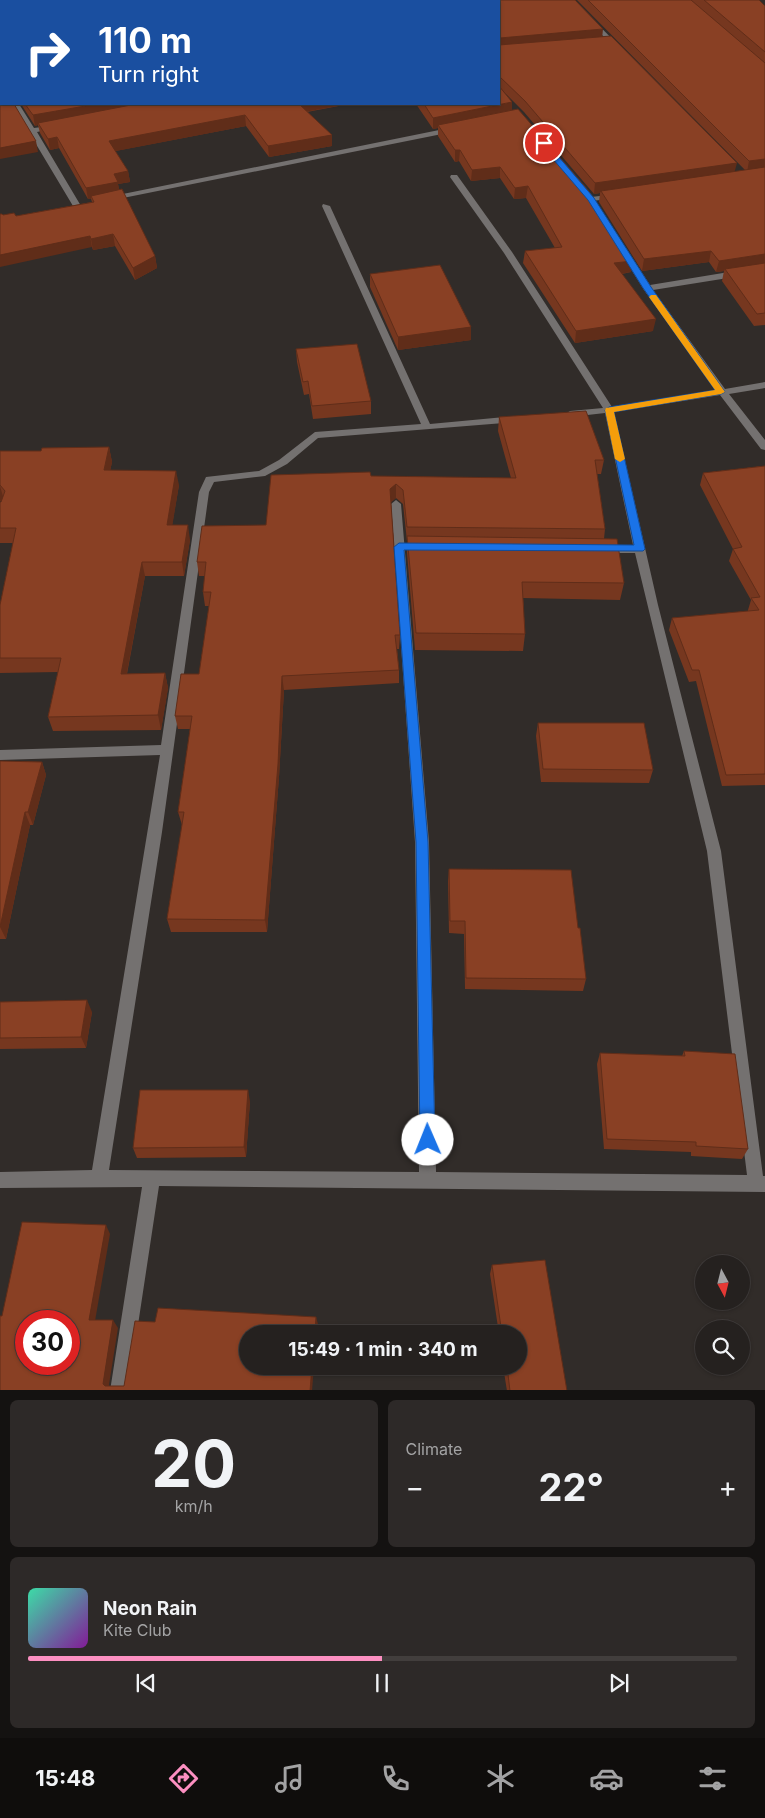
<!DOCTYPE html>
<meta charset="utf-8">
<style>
:root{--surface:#25211f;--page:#2d2928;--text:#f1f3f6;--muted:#a3a3a4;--line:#423e3d;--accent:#fc8fc1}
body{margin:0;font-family:Inter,sans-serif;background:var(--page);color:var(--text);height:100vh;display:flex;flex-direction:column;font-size:19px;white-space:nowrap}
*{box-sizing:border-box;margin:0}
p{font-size:16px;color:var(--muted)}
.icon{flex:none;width:28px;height:28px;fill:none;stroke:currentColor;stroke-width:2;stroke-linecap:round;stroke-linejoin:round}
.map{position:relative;height:1390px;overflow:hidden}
.details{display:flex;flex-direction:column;gap:10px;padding:10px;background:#141211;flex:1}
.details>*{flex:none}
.top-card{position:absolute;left:0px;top:0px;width:500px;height:105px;box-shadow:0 1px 4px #0004,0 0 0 1px var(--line);background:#1a4fa0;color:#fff;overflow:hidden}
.needle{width:32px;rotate:173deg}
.buttons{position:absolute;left:695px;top:1255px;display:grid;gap:10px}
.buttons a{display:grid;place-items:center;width:55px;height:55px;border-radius:50%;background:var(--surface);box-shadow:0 1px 4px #0004,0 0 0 1px var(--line);font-size:25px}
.speed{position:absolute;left:15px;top:1310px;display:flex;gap:10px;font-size:25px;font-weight:700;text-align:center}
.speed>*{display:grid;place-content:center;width:65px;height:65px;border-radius:50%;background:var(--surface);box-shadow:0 1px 4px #0004,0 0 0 1px var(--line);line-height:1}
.speed .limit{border:8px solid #d22;background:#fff;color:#111}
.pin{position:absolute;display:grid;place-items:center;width:42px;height:42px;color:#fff;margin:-21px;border:2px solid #fff;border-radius:50%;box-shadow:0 1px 5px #0007}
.me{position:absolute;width:55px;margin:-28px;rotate:359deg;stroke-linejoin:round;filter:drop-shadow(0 0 4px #0008)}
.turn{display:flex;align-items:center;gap:18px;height:105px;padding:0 15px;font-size:22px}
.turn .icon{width:65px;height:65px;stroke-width:2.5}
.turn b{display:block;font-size:35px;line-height:42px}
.big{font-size:38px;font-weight:700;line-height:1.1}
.details .card{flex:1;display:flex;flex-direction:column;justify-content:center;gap:8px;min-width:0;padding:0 18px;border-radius:8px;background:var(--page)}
.details .dial{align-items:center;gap:0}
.dial b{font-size:65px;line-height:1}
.song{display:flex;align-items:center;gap:15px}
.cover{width:60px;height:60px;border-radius:8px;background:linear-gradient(135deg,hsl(160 70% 55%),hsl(290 70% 35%))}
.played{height:5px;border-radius:2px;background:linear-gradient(90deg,var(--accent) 50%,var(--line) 50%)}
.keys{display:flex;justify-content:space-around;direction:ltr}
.heat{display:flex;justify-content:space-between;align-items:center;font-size:28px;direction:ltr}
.details .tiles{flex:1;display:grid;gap:10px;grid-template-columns:1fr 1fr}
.card:last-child{grid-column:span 2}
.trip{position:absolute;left:239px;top:1325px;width:288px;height:50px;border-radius:25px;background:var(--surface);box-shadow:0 1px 4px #0004,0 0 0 1px var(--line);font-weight:700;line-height:50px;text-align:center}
.menu{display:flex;height:80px;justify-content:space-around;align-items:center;background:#0f0d0c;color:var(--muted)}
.menu .icon{width:35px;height:35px}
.menu .on{color:var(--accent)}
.menu b{font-size:22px;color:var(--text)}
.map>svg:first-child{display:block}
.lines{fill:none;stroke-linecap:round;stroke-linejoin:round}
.minor{fill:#747170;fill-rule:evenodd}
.wall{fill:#76371f}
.shaded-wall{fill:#602d19}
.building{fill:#894024;stroke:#602d19;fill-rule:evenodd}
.route{fill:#1a73e8;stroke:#114b97}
.slow{fill:#f59e0b}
</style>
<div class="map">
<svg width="765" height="1391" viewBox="0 0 765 1391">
<rect width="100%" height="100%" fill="#312c29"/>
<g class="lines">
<!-- minor -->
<g class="minor">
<path d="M567 0H574L620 47V49H616Z"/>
<path d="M12 104H19L34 128 56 125 60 127 37 132 81 206 80 208 73 206Z"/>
<path d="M454 127H457V131L108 201 104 199 108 197Z"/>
<path d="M451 175H457L512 252 612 407 716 390 644 290 619 250 620 248H626L650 285 765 266V272L653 290 725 389 765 382V388L729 394 765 440V450L761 449 720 395 614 412 658 605 721 851 763 1176H765V1192L159 1186 128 1391H110L142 1187 0 1188V1172L92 1170 160 755 0 760V750L161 745 199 492 206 477 259 471 279 460 315 432 421 424 322 206 323 204 330 206 430 424 515 416 520 419 515 422 318 438 287 464 265 476 214 482 209 492 162 832 109 1170 419 1172 415 842 391 504 396 500 401 504 429 842 436 1172 747 1175 707 851 635 553H602L596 549 602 545H633L605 413 570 417 565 414 570 411 603 408 504 253 450 177Z"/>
<path d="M617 194 621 196 620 198 591 201 587 199 591 197Z"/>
</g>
</g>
<!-- wall -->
<g class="wall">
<path d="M212 0H575L602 37 735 172 745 170 577 0H759L765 6V325L754 326 722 281 724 271 716 272 709 262 642 271 599 202 600 193 594 194 524 112 502 90 512 102V110L631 272 622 274 653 331 575 343 523 263 525 251 555 248 526 198 514 199 500 178 471 181 459 161 455 162 438 136V128L433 129 416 104H499V1H213Z"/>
<path d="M21 104H349L307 112 332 146 269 157 246 126 115 151 128 171 130 182 118 184 119 190 155 256 157 268 135 280 115 246 93 250 92 247 3 215 16 216 92 202 91 199H88L59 148 50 150 40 133 38 125 35 126Z"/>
<path d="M370 274 471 340 398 350 370 287Z"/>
<path d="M296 349 371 401V414L313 419 309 394 304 395 297 362Z"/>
<path d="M499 417 604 460 601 474H597L605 529 604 539 624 583 620 600 523 598 525 634 523 651 415 650 407 553V541L403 504 396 498 391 502 400 635 399 649H397L399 670V683L284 690 279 777 267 932H171L167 919 182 825 178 812 190 729H178L175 716 199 674 209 606H205L203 592 205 576H199L197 562 266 525 371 476 511 478 498 431Z"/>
<path d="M109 447 112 462 110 471 179 485 172 525 190 540 184 576H145L127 674 165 673 168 688 161 730 53 731 48 717 58 672 0 673V605L13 543H0V502H1L2 501H0V451H41Z"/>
<path d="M765 466V785L722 786 696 681 689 682 669 630 672 618 748 611V610L751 600 729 561 733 549 700 485 703 473Z"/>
<path d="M538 723 653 770 649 783 541 782 536 736Z"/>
<path d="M0 761 42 762 46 775 33 825H30L6 939H0Z"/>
<path d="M449 869 578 928 586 979 583 991 465 989 464 934 449 933 448 881Z"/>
<path d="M0 1002 92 1012 86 1048 0 1049Z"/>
<path d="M684 1051 748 1149 742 1159 691 1156V1152L604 1149 597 1064 600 1053 682 1056Z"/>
<path d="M250 1101 246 1157 137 1158 133 1148Z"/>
<path d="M492 1265 567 1391H507L503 1366H518V1334H499L490 1274Z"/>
</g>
<!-- shaded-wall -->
<g class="shaded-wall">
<path d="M603 29 602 39 499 48 500 38Z"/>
<path d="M512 102V113L438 125V128L433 129V118Z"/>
<path d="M97 104H158L38 123V125L35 126 33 115Z"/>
<path d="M299 104H349L304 112Z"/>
<path d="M245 115 246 126 111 152 109 141Z"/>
<path d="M332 135V146L269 157 268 146Z"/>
<path d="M57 137 59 148 50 150 48 139Z"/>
<path d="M36 141 38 152 0 159V148Z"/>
<path d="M455 150H460L459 161 455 162Z"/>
<path d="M765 159V170L747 172 749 161Z"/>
<path d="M737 163 734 174 601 191 600 193 594 194 595 183Z"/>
<path d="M500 167V178L471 181 472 170Z"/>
<path d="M128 171 130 182 118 184 120 193 91 196V199H88L86 188 114 174Z"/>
<path d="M528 186 526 198 514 199 515 188Z"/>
<path d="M113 234 115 246 93 250 91 239Z"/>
<path d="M90 236 92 247 0 267V255Z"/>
<path d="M711 251 709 262 642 271 644 259Z"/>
<path d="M765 254V265L725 269 724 271 716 272 719 261Z"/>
<path d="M155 256 157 268 135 280 133 268Z"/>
<path d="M633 261 631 272 613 275 614 263Z"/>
<path d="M656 319 653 331 575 343 576 331Z"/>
<path d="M471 327V340L398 350V337Z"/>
<path d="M109 447 112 462 107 485 104 470Z"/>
<path d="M176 471 179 485 170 540 167 525Z"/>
<path d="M396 484V498L390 503V489Z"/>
<path d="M0 486 4 500 0 501Z"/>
<path d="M188 525 190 540 184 576 182 562Z"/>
<path d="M142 562 145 576 124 688 121 674Z"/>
<path d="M165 673 168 688 161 730 158 715Z"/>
<path d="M282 676 284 690 279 777 267 932 265 920Z"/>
<path d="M42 762 46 775 33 825 28 812Z"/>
<path d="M25 812 30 825 6 939 0 927Z"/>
<path d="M87 1000 92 1012 86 1048 81 1037Z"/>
<path d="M248 1090 250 1101 246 1157 244 1147Z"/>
<path d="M106 1225 110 1234 94 1327 89 1320Z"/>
<path d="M316 1317 318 1324 317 1334H315Z"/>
<path d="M113 1320 118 1328 108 1391 103 1384Z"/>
<path d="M312 1366H314L312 1391H310Z"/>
</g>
<!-- building -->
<g class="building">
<path d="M0 0H73L74 1H1V104H14L36 141 0 148Z"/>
<path d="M220 0H575L603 29 500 38 499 43V1H221Z"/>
<path d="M588 0H691L765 63V159L749 161Z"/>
<path d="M704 0H759L765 6V52Z"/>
<path d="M611 36 737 163 595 183 525 101 500 77 499 78V45Z"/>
<path d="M499 86 512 102 433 118 424 104H499Z"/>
<path d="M25 104H97L33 115Z"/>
<path d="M136 104H299L332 135 268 146 245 115 109 141 128 171 114 174 118 182 86 188 57 137 48 139 38 123Z"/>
<path d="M518 109 588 190 633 261 614 263 656 319 576 331 525 251 562 247 528 186 515 188 500 167 472 170 460 150H455L438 125Z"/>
<path d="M765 167V254L719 261 711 251 644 259 601 191Z"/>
<path d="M122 189 155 256 133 268 113 234 91 239 90 236 0 255V214H2L3 215 14 213 16 216 94 202 91 196Z"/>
<path d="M765 263V313L757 314 725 269Z"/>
<path d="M440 265 471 327 398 337 370 274Z"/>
<path d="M357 344 371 401 312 406 308 381 303 382 296 349Z"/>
<path d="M586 411 604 460H595L605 529 407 527 403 490 396 484 390 489 400 635H395L399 670 282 676 278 764 265 920 167 919 184 812H178L192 716H175L181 674H199L211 592H203L206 562H197L202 526 266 525 271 475 370 472 371 476 516 478 499 417Z"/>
<path d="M109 447 104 470 176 471 167 525H188L182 562H142L121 674 165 673 158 715 48 717 61 658H0V605L16 528H0V502H1L5 491 0 485V451H41L42 448Z"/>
<path d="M765 466V774L726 775 699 670H692L672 618 759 610 751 598 760 597 733 549 742 547 703 473Z"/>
<path d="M407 536 617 539 624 583 522 582 525 634 416 633Z"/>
<path d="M538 723H644L653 770 543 769Z"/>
<path d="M0 761 42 762 28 812H25L0 927Z"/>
<path d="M449 869 571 870 578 928H580L586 979 466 978 465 921H450Z"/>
<path d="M87 1000 81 1037 0 1038V1002Z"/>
<path d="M684 1051 735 1054 748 1149 696 1146V1142L607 1139 600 1053 685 1056Z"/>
<path d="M140 1090H248L244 1147 133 1148Z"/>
<path d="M22 1222 106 1225 89 1320H113L103 1384 105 1386H124L135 1321 155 1322 158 1308 316 1317 315 1334H248V1366H312L310 1391H0V1316H2ZM26 1321H69V1364H26Z"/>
<path d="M545 1260 567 1391H510L507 1366H518V1334H502L492 1265Z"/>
</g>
<!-- route -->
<path class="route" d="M541 142H546L594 198 651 287 725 392 721 394 614 412 645 549 643 551 404 550 428 842 435 1140 433 1145 428 1148 422 1145 420 1140 416 842 394 547 399 543 634 545 605 410 609 407 715 390 643 288 588 200 541 145Z"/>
<!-- slow -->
<path class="slow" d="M651 295H656L725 392 721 394 614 412 625 459 620 462 615 459 605 410 606 408 715 390 649 297Z"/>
</svg>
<div class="buttons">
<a><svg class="needle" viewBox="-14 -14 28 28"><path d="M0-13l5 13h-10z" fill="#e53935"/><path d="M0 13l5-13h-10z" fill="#a3a3a4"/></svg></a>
<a><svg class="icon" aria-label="search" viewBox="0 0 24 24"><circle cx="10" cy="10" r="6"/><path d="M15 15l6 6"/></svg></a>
</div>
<div class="speed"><div class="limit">30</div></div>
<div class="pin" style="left:544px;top:143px;background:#d93025"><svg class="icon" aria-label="arrive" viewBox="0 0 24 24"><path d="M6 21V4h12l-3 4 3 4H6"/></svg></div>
<svg class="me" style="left:428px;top:1140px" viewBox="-20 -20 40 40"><circle r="19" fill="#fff"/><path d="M0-13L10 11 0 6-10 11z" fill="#1a73e8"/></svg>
<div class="trip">15:49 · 1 min · 340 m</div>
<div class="top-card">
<div class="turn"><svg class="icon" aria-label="right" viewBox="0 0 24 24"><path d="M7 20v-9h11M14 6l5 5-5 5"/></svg><div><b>110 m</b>Turn right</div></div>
</div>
</div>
<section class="details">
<div class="tiles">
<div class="card dial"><b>20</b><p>km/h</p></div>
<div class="card"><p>Climate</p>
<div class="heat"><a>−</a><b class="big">22°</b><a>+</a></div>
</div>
<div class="card">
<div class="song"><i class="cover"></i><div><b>Neon Rain</b><p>Kite Club</p></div></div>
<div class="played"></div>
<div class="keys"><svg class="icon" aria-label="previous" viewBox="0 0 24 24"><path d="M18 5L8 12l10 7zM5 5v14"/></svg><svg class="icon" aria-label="pause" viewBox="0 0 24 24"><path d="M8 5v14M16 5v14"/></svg><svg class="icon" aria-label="next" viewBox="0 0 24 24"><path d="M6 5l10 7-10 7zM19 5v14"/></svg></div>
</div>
</div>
</section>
<nav class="menu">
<b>15:48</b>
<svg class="icon on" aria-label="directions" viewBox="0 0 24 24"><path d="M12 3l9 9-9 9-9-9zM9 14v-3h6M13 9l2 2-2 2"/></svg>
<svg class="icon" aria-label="music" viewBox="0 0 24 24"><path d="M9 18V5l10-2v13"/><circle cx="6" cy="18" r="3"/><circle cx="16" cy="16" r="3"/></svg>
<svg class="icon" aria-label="phone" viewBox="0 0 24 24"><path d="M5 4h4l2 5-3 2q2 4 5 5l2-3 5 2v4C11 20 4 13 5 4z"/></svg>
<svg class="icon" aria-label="climate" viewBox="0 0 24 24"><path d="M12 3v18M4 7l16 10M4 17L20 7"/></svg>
<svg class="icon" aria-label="car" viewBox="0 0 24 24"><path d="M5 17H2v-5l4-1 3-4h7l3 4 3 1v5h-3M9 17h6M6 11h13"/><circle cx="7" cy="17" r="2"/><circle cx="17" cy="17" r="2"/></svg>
<svg class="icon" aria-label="filters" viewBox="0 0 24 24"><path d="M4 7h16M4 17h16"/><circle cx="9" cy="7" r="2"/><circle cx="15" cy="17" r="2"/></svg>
</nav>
